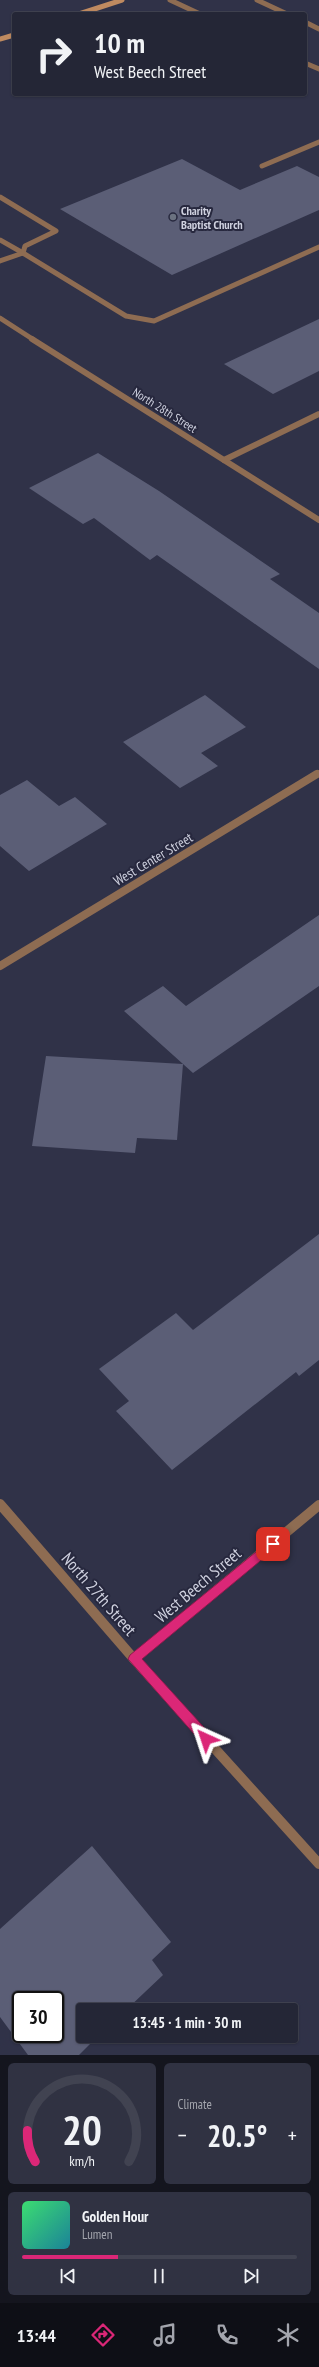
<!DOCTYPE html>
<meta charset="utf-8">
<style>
:root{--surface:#242636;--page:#303242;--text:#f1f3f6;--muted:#a3a5ad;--line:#414351;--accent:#db2777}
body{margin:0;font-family:"PT Sans Narrow",sans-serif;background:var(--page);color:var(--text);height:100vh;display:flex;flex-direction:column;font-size:15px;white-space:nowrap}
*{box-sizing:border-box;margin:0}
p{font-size:13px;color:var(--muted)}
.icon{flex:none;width:22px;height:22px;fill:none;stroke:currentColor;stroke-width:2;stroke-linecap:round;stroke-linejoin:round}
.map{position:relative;height:2055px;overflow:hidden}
.drawer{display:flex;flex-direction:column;gap:8px;padding:8px;background:#14151e;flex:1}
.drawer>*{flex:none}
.hud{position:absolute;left:12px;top:12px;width:295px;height:84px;border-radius:4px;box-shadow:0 1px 3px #0004,0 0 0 1px var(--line);background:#242636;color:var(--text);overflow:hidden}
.speed{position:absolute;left:12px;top:1991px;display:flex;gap:8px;font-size:20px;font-weight:700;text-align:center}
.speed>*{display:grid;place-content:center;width:52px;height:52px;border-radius:50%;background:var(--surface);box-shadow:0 1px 3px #0004,0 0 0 1px var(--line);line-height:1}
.speed .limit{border:2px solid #111;border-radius:6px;background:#fff;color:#111}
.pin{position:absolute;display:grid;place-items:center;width:34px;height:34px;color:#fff;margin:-17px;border-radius:8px;box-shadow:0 2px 6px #0006}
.me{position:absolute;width:44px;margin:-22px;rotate:318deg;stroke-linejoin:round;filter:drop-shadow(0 0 3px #0008)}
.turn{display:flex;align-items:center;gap:14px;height:84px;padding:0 16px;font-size:18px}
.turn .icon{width:52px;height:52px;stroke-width:2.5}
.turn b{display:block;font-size:28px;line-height:34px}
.big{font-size:30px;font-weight:800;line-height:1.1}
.drawer .card{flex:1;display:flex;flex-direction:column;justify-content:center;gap:6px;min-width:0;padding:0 14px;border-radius:6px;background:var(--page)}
.drawer .dial{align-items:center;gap:0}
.dial svg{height:104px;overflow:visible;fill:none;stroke:var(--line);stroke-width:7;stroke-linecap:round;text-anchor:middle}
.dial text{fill:var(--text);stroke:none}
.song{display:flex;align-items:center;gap:12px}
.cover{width:48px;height:48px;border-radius:6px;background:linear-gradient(135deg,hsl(140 70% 55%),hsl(190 70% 35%))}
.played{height:4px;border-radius:2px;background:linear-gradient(90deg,var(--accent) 35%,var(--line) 35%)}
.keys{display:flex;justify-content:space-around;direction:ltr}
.heat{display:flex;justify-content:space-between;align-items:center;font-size:22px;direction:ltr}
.drawer .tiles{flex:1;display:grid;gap:8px;grid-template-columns:1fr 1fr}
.card:last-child{grid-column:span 2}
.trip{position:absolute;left:76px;top:2003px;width:222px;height:40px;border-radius:4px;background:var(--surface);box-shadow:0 1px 3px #0004,0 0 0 1px var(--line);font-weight:800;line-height:40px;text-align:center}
.tabs{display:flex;height:64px;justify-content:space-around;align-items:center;background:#0e0f16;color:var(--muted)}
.tabs .icon{width:28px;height:28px}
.tabs .current{color:var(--accent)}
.tabs b{font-size:18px;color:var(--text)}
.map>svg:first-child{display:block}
.building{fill:#5b5e76;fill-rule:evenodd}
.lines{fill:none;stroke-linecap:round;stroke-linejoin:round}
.lane-far1{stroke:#8e6c52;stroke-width:5}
.lane{stroke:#8e6c52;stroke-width:6}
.street-far3{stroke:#8e6c52;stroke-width:5}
.street-far2{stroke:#8e6c52;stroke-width:6}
.street-far1{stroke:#8e6c52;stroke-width:8}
.street{stroke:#8e6c52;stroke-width:10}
.secondary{stroke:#bf8a60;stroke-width:5}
.route{fill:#db2777;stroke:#8e194d}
.worship-dot{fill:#6b7280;stroke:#27283e;stroke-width:1.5}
.labels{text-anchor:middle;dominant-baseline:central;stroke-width:4;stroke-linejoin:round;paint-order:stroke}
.far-poi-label{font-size:12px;font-weight:bold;fill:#cfd1df;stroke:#27283e;text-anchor:start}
.far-street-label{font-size:12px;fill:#cfd1df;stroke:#27283e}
.street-label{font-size:14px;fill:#cfd1df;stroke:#27283e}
.near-street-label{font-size:17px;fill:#cfd1df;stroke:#27283e}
</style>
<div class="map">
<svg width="319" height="2055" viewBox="0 0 319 2055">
<rect width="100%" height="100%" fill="#303248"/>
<!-- building -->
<g class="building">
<path d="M182 159 240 190 297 166 319 177V210L172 275 60 209Z"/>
<path d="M319 319V371L273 394 224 364Z"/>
<path d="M98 453 159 491 280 574 270 579 319 613V669L157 555 150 560 94 518 83 524 29 488Z"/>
<path d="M205 695 246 727 201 753 218 766 180 788 123 742Z"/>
<path d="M27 780 59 806 75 797 107 824 29 871 0 846V795Z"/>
<path d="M319 915V986L193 1073 124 1011 163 986 186 1006Z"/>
<path d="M46 1056 183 1064 177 1140 137 1138 135 1153 32 1146Z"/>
<path d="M319 1234V1360L299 1376 296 1372 172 1470 116 1411 129 1401 99 1369 176 1313 193 1330Z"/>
<path d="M92 1846 171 1942 152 1960 163 1975 126 2010H83V2036H98L79 2055H28L0 2017V1929ZM21 2000H55V2034H21Z"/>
</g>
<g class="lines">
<!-- lane-far1 -->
<g class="lane-far1">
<path d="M170 0 200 14"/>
<path d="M257 0 287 14"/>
<path d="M305 22 319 29"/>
<path d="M305 63 319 69"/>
<path d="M262 166 319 142"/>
<path d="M0 197 56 231 25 246 23 253 126 316 154 321 319 247"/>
<path d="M0 240 23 253"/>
<path d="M0 261 23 253"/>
</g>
<!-- lane -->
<path class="lane" d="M224 460 319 414"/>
<!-- street-far3 -->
<path class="street-far3" d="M0 318 34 340"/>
<!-- street-far2 -->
<g class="street-far2">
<path d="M32 339 319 520"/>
<path d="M315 775 319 773"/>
</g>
<!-- street-far1 -->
<path class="street-far1" d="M0 966 317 774"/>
<!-- street -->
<g class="street">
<path d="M0 1504 134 1659 319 1864"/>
<path d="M134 1659 319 1505"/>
</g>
<!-- secondary -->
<g class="secondary">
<path d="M79 14 122 0"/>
<path d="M0 39 14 35"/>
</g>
</g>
<!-- route -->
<path class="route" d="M273 1538 278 1544 277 1547 142 1659 210 1734 212 1739 210 1743 206 1745 202 1743 128 1659 130 1655Z"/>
<!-- markers -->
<circle class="worship-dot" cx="173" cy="217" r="4"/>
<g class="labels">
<!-- far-poi labels -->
<g class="far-poi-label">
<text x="181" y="210">Charity<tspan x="181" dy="14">Baptist Church</tspan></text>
</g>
<!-- far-street labels -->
<g class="far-street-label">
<text transform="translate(165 410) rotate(32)">North 28th Street</text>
</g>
<!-- street labels -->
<g class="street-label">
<text transform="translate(153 859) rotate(-31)">West Center Street</text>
</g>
<!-- near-street labels -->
<g class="near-street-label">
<text transform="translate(198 1585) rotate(-40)">West Beech Street</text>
<text transform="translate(99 1594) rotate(49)">North 27th Street</text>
</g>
</g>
</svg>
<div class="speed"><div class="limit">30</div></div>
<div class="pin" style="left:273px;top:1544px;background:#d93025"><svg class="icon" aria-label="arrive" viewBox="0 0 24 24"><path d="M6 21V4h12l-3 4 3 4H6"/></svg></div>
<svg class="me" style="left:206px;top:1739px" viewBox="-20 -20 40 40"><path d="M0-17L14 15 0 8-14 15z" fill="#db2777" stroke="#fff" stroke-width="4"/></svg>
<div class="trip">13:45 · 1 min · 30 m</div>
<div class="hud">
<div class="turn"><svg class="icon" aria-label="right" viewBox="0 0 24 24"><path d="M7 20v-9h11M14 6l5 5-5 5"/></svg><div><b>10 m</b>West Beech Street</div></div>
</div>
</div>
<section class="drawer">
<div class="tiles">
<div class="card dial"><svg viewBox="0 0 100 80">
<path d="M14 69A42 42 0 1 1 86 69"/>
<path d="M14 69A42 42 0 0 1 8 45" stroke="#db2777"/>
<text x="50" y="56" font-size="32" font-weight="700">20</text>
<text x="50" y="72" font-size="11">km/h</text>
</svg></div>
<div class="card"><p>Climate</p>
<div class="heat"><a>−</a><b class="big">20.5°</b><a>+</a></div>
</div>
<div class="card">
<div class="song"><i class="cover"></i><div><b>Golden Hour</b><p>Lumen</p></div></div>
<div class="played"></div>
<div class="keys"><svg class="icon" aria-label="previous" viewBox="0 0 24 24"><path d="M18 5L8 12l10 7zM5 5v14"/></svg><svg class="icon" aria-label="pause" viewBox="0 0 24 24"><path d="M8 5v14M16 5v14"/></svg><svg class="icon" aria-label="next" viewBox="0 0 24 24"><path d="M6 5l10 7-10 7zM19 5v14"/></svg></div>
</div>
</div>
</section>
<nav class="tabs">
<b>13:44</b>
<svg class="icon current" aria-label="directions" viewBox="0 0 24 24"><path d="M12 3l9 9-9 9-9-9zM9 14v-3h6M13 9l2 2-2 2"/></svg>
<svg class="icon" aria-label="music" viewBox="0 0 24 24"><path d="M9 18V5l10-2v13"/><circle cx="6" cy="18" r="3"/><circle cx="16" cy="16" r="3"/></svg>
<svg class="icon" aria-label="phone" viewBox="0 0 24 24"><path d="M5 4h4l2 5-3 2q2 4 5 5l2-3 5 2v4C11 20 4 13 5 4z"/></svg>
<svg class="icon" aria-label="climate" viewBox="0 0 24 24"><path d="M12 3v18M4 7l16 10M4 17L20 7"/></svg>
</nav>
